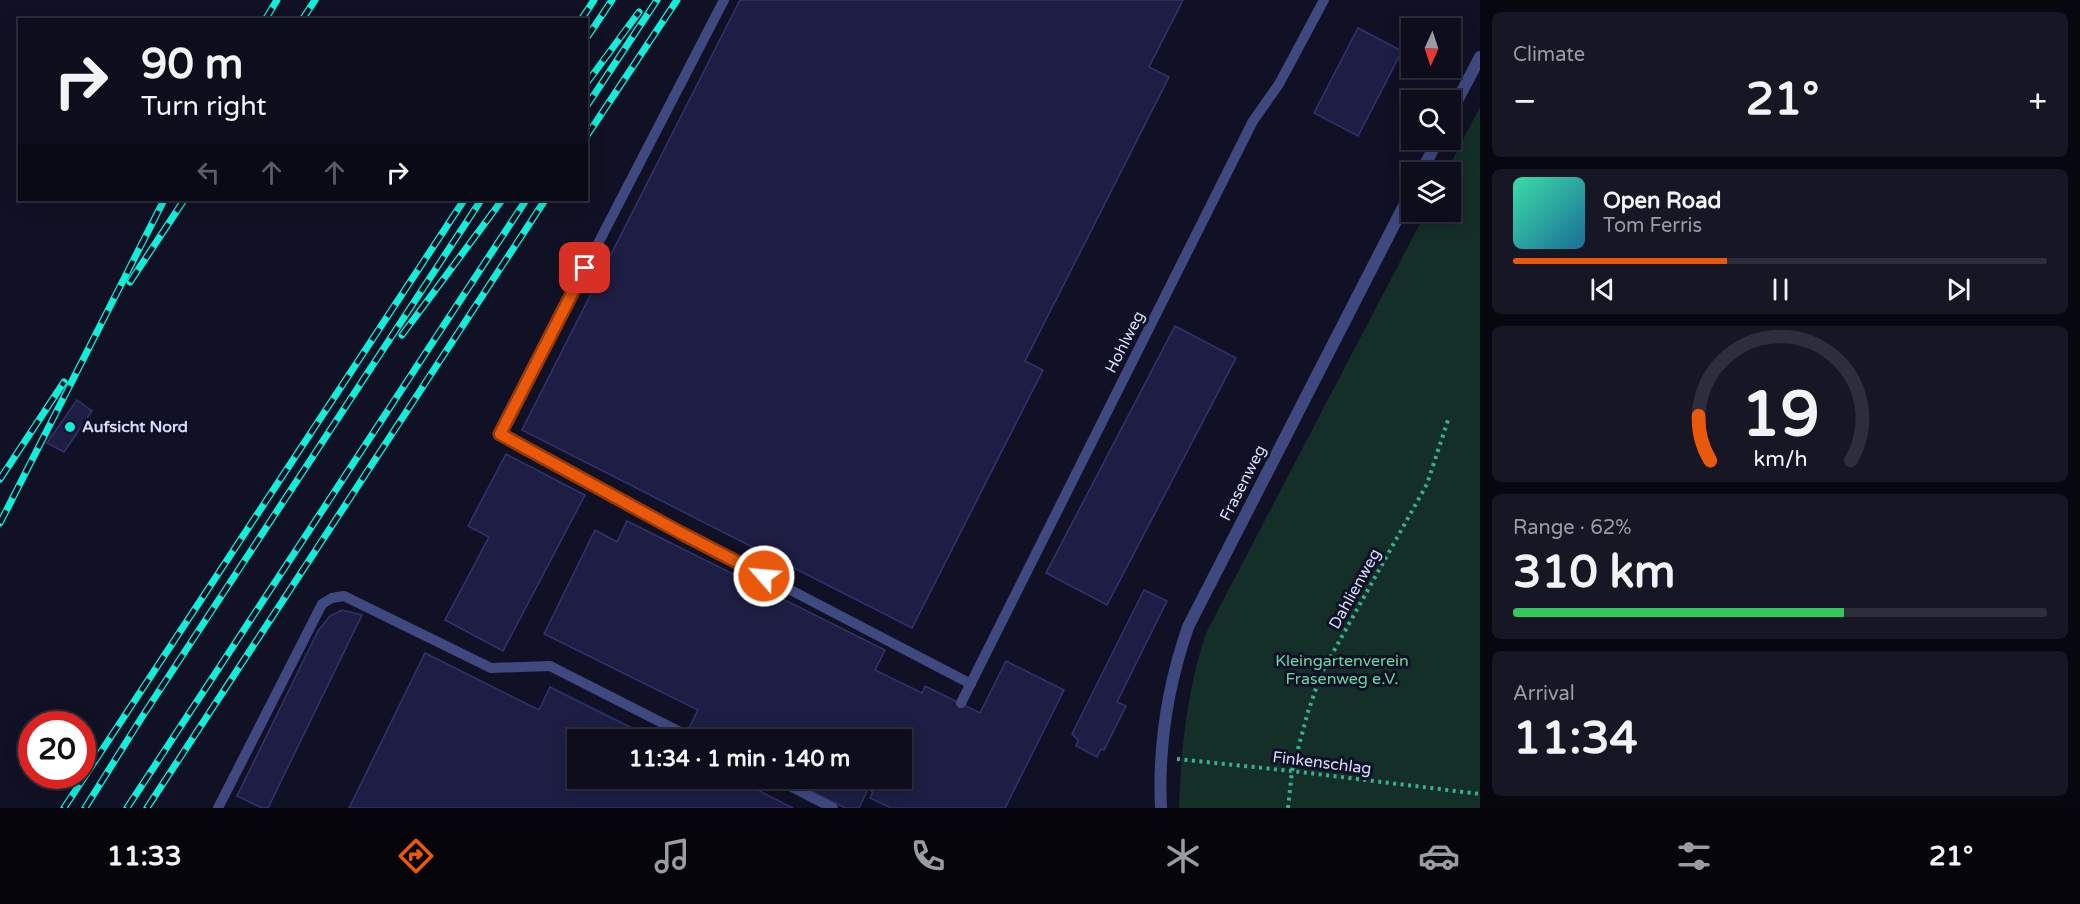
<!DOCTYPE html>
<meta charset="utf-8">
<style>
:root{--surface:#0d0d1c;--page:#161625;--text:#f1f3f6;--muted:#9a9ca3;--line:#2d2d3b;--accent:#ea580c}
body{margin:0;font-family:"Varela Round",sans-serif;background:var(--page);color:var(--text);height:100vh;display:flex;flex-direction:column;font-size:22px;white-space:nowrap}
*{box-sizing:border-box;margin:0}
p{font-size:20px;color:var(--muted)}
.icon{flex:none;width:33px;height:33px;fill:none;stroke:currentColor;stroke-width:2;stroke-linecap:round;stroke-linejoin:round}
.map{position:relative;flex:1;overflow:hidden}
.panel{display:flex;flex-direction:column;gap:12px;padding:12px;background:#07070f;width:600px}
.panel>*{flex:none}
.hud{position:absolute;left:18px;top:18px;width:570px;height:183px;border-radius:0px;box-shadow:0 3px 15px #0003,0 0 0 2px var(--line);background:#0d0d1c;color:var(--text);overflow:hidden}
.needle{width:39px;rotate:183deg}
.fabs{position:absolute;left:1401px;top:18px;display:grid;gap:12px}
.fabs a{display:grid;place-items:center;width:60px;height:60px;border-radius:0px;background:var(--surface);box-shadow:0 3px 15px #0003,0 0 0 2px var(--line);font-size:30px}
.speed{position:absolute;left:18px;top:711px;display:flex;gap:12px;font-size:30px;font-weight:700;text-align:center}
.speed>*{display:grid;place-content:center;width:78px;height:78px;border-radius:50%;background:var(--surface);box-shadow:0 3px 15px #0003,0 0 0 2px var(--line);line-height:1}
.speed .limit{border:9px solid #d22;background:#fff;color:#111}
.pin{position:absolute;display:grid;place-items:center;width:51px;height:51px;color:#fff;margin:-26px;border-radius:12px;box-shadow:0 3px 9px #0006}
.me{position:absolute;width:66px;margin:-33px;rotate:297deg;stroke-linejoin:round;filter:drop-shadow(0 0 4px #0008)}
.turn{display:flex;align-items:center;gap:21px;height:126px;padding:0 24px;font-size:27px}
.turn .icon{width:78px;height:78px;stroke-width:2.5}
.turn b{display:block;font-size:42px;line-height:51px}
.lanes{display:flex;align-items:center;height:57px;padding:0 24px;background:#0003;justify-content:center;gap:30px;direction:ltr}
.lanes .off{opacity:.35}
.big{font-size:45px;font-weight:700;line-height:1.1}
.panel .card{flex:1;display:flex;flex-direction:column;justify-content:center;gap:9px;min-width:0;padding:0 21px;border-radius:9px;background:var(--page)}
.panel .dial{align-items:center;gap:0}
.dial svg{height:156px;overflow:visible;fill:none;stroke:var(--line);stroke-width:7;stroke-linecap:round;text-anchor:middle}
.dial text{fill:var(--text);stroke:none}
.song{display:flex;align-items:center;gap:18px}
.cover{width:72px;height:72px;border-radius:9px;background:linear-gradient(135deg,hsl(160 70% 55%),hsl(200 70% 35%))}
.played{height:6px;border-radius:3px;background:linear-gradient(90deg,var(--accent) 40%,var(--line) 40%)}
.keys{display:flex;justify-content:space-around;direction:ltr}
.heat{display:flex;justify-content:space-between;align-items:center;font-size:33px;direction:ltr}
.charge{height:9px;border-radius:4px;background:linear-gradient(90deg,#34c759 62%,var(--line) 0)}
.trip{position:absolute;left:567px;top:729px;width:345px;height:60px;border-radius:0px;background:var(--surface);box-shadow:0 3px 15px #0003,0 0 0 2px var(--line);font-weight:700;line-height:60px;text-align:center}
.dock{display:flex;height:96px;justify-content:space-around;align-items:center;background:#05050b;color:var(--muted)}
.dock .icon{width:42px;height:42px}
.dock .active{color:var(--accent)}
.dock b{font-size:27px;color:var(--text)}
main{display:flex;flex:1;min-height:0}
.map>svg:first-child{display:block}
.green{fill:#142e28}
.building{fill:#1e1e44;stroke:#32326e;stroke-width:1.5}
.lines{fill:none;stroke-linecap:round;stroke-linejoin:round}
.path{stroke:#38af91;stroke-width:4;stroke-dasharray:3 4.5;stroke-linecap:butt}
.service{stroke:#3f4980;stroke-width:10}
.minor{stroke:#3f4980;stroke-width:12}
.rail-casing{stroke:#11eeda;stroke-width:7}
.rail{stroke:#111125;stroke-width:4.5;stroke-dasharray:14;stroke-linecap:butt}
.route-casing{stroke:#983908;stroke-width:15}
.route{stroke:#ea580c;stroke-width:10}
.poi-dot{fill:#11eeda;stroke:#111125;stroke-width:2}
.labels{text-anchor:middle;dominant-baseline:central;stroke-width:6;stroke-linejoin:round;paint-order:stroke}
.street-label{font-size:16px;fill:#d7dafc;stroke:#111125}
.poi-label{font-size:16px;font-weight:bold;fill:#d7dafc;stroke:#111125;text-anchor:start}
.park-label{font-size:16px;fill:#68d7a6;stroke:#111125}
</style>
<main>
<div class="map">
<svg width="1480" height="808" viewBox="0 0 1480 808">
<rect width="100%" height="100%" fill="#111125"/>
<!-- green -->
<path class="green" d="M1480 107V808H1179C1181 747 1187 691 1206 633L1426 212H1450V172H1446Z"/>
<!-- building -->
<g class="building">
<path d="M740 0H1183L1149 67 1169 77 1025 361 1043 370 912 628 522 430Z"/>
<path d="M1358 28 1402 51 1358 136 1314 113Z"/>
<path d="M1175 326 1236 358 1107 605 1046 573Z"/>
<path d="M77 400 92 411 64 452 47 443Z"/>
<path d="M506 454 585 495 503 651 445 620 489 537 468 526Z"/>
<path d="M627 521 885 650 875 670 922 693 925 686 980 713 1006 661 1064 690 1005 808H891L870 798 873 792 868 789 859 808H845L785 778H902V740H707L688 730 698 710 544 634 595 530 617 542Z"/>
<path d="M1144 590 1167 601 1117 702 1126 706 1104 750 1101 749 1097 757 1076 746 1078 740 1072 734Z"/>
<path d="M342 610 362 615 268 808H262L237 796 318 631 330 616Z"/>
<path d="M425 653 539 710 550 687 656 740H578V778H734L793 808H349Z"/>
</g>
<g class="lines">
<!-- path -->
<g class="path">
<path d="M1177 759 1292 771 1480 794"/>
<path d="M1288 808 1292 771 1308 712 1321 674 1427 484 1448 420"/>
</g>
<!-- service -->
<g class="service">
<path d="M724 0 500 433 681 533 971 684"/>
<path d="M961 703 1253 121 1279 84 1324 0"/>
<path d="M774 778 833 808"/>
<path d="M218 808 322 604 332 598 344 596 491 668 550 666 696 740"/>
</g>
<!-- minor -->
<g class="minor">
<path d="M1450 114 1480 57"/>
<path d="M1421 172 1438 140"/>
<path d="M1161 808C1158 746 1168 685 1188 627L1412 190"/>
</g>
<defs>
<g id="rail">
<path d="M265 20 277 0"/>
<path d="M302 20 315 0"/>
<path d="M581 20 594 0"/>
<path d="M586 39 612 0"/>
<path d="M586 84 639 12"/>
<path d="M586 107 657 0"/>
<path d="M586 137 677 0"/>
<path d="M130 282 184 200"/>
<path d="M402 335 502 200"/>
<path d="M0 479 64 382"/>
<path d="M0 523 164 200"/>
<path d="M64 808 464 200"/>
<path d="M85 808 142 717 481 200"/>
<path d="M127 808 526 200"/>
<path d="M147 808 545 200"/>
</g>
</defs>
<!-- rail casing -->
<use href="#rail" class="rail-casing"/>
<!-- rail -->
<use href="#rail" class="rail"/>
</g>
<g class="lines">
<defs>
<path id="route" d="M585 268 500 434 681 533 764 576"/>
</defs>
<!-- route casing -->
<use href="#route" class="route-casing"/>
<!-- route -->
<use href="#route" class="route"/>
</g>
<!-- markers -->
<circle class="poi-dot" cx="70" cy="427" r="6"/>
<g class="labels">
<!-- street labels -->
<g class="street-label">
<text transform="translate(1125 342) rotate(-63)">Hohlweg</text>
<text transform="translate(1243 483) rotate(-63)">Frasenweg</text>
<text transform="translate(1355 589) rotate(-61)">Dahlienweg</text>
<text transform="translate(1322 763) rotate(7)">Finkenschlag</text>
</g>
<!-- poi labels -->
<g class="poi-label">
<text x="82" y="427">Aufsicht Nord</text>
</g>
<!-- park labels -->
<g class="park-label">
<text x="1342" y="661">Kleingartenverein<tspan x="1342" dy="18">Frasenweg e.V.</tspan></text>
</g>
</g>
</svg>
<div class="fabs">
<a><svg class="needle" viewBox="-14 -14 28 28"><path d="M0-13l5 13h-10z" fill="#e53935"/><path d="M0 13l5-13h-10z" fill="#9a9ca3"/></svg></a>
<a><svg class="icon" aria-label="search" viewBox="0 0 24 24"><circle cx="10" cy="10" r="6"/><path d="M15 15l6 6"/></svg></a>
<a><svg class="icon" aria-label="layers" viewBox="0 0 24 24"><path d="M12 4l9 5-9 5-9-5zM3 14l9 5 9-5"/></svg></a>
</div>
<div class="speed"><div class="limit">20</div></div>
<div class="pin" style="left:585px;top:268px;background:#d93025"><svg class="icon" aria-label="arrive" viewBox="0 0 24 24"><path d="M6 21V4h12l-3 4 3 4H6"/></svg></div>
<svg class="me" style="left:764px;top:576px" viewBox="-20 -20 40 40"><circle r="17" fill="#ea580c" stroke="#fff" stroke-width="3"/><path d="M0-11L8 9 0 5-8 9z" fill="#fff"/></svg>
<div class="trip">11:34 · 1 min · 140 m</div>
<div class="hud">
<div class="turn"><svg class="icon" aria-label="right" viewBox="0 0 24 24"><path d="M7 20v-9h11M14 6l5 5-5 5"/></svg><div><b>90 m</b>Turn right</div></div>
<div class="lanes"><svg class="icon off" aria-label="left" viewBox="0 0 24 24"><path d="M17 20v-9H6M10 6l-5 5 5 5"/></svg><svg class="icon off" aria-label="ahead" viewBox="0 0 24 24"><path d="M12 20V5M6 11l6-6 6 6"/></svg><svg class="icon off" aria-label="ahead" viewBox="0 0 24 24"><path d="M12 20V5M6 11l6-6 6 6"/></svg><svg class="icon" aria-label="right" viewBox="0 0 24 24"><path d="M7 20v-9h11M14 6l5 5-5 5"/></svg></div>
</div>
</div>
<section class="panel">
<div class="card"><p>Climate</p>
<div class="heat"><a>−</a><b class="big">21°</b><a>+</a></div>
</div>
<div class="card">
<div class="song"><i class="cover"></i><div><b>Open Road</b><p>Tom Ferris</p></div></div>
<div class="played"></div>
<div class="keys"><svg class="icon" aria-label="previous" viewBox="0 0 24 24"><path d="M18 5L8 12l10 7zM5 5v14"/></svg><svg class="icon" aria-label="pause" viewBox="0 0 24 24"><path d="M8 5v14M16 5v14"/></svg><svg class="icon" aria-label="next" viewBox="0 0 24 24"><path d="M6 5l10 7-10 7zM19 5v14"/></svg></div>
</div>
<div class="card dial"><svg viewBox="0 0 100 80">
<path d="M14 69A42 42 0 1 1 86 69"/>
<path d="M14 69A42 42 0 0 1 8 46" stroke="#ea580c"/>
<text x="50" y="56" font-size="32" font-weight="700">19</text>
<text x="50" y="72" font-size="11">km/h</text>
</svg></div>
<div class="card"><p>Range · 62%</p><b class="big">310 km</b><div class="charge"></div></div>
<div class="card"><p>Arrival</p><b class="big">11:34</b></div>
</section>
</main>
<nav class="dock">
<b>11:33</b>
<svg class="icon active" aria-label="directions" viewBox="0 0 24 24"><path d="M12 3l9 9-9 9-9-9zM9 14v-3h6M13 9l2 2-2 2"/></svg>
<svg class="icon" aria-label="music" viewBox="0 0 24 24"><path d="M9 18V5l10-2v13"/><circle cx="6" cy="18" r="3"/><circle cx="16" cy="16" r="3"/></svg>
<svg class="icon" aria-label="phone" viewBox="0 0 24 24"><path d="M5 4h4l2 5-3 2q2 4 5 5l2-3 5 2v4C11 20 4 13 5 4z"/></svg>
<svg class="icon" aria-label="climate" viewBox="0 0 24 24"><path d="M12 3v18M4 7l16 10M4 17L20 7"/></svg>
<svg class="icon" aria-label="car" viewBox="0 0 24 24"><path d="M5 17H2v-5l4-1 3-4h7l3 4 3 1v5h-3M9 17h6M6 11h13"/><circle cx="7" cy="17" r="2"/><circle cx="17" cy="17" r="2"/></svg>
<svg class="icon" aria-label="filters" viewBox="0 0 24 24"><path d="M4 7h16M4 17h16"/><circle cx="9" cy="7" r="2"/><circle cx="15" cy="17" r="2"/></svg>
<b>21°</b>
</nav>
